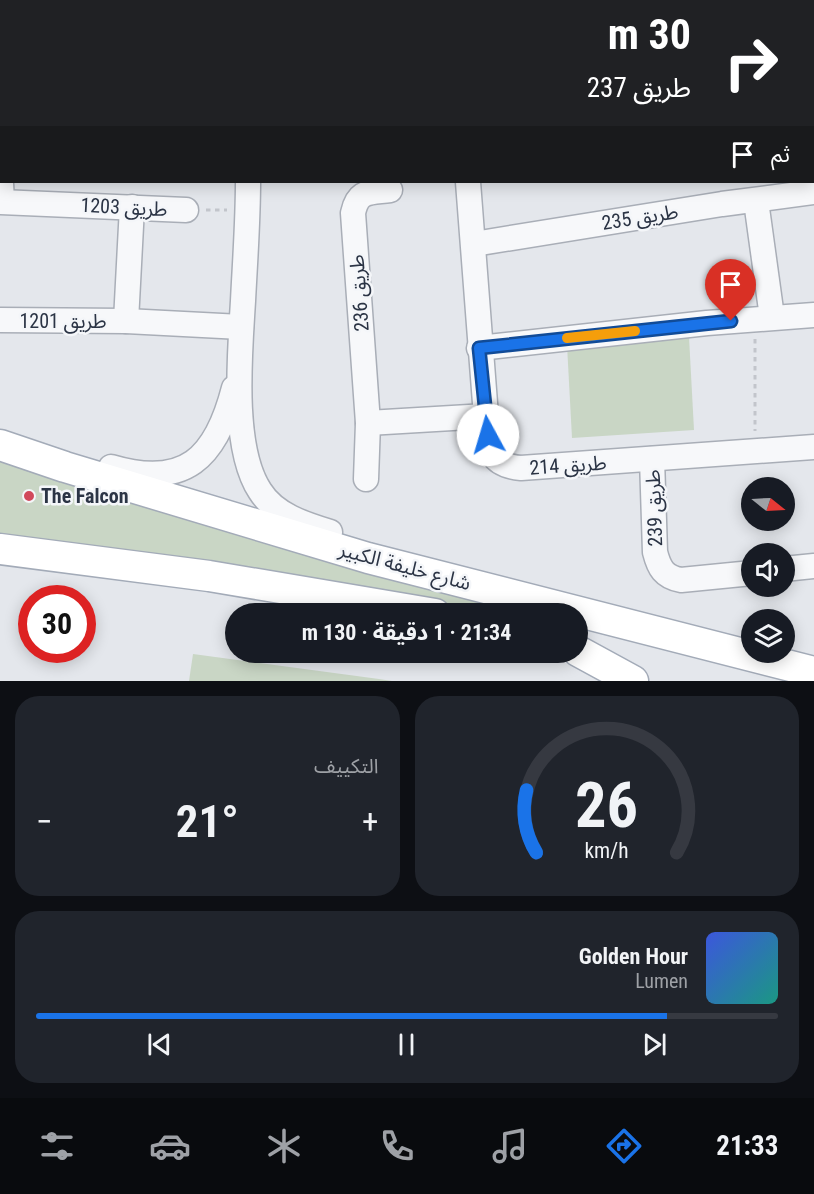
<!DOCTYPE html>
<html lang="ar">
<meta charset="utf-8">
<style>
:root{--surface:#171b24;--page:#20242c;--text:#f1f3f6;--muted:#9ea1a6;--line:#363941;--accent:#1a73e8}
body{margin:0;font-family:"Roboto Condensed","Noto Sans Arabic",sans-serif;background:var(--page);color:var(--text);direction:rtl;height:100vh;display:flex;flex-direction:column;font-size:22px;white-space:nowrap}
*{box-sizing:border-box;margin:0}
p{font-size:20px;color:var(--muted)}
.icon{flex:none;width:33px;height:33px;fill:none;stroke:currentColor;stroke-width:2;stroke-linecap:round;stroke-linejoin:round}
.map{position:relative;height:681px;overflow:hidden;direction:ltr}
.details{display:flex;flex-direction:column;gap:15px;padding:15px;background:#0d0f14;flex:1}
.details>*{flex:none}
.banner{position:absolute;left:0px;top:0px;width:814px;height:183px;box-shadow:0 3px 15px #0003;direction:rtl;background:#202124;color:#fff;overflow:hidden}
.needle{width:39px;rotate:108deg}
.controls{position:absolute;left:741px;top:477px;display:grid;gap:12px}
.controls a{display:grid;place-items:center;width:54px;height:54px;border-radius:50%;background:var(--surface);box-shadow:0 3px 15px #0003;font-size:30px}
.speed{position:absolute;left:18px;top:585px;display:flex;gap:12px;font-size:30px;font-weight:700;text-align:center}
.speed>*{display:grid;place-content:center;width:78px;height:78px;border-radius:50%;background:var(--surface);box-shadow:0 3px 15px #0003;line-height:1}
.speed .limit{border:9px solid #d22;background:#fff;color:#111}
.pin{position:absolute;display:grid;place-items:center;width:51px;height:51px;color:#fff;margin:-62px -26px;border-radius:50% 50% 50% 0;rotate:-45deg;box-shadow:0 0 6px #0007}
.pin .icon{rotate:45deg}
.me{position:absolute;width:66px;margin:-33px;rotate:354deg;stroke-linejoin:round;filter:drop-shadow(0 0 4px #0008)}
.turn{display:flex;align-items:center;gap:21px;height:126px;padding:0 24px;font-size:27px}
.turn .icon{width:78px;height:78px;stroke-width:2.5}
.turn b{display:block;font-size:42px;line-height:51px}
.then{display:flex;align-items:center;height:57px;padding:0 24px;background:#0003;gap:12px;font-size:22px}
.big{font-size:45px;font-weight:700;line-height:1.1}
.details .tile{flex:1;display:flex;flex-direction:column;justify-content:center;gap:9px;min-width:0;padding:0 21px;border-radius:24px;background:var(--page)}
.details .dial{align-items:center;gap:0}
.dial svg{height:156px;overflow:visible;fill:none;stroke:var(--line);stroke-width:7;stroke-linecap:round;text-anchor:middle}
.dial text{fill:var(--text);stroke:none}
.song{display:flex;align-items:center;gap:18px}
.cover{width:72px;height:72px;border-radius:9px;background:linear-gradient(135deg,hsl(230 70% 55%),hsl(170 70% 35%))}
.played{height:6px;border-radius:3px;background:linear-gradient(90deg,var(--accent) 85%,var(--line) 85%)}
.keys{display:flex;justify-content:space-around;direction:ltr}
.heat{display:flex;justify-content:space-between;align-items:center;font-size:33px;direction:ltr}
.details .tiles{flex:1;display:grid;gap:15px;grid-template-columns:1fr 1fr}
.tile:last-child{grid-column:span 2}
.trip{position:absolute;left:225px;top:603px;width:363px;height:60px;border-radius:30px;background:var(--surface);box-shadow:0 3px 15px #0003;font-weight:700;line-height:60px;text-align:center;direction:rtl}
.dock{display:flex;height:96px;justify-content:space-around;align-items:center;background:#090b0e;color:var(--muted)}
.dock .icon{width:42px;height:42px}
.dock .on{color:var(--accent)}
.dock b{font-size:27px;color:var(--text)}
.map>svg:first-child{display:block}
.built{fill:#d2d6de}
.green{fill:#c9d6c5}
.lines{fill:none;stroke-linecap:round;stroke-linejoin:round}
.minor-casing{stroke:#a9aeb7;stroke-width:27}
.major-casing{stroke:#a3abb8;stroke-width:33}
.path{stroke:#c2c5cb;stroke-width:3;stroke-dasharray:4.5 4.5;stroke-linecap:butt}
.minor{stroke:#f7f8fa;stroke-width:24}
.major{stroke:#fff;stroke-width:30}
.route-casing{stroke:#114b97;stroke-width:15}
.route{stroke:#1a73e8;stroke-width:10}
.slow{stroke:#f59e0b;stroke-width:10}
.poi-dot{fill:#d1495b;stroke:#f4f6f9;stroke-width:2}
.labels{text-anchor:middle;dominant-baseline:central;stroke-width:5;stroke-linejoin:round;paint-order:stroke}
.street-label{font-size:20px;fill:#2b3445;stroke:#f4f6f9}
.poi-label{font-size:20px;font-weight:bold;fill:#2b3445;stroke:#f4f6f9;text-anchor:start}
</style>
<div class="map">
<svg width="814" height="681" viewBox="0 0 814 681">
<rect width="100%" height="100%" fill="#e4e7ec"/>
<!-- built -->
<path class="built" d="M261 0H710V1L261 2Z"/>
<!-- green -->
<g class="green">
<path d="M689 337 694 430 572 438 567 345Z"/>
<path d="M0 456 547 613H482L259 575 0 540Z"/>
<path d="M193 654 379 679 392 681H189Z"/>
</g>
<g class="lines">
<defs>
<g id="minor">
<path d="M169 0 170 2"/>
<path d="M252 0V2"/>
<path d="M733 0V2"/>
<path d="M0 8H2"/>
<path d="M813 61H814"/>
<path d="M0 107H2"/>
<path d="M0 166 2 201"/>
<path d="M248 182C248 221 245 261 243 301 240 352 231 447 260 491 275 515 304 524 330 532"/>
<path d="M468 182 486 416C489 445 486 465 521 468L814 447"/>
<path d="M756 201 772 317"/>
<path d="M0 202 186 210"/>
<path d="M474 244 722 204 814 192"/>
<path d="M0 320 126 321 241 327"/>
<path d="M126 321 132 207"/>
<path d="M479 348 707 323 814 315"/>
<path d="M368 423 486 416"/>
<path d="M652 459 655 552C659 568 664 577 681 580L752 573"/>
<path d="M111 467C185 489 216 458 234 388"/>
<path d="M366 479 368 423 353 213C358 190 368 193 390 190"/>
<path d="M784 569 814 566"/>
</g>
<g id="major">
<path d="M0 445 65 467 368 558 814 672"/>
<path d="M0 549 209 576 435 614"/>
<path d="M578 651 633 681"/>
</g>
</defs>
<!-- minor casing -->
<use href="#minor" class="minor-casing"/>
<!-- major casing -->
<use href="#major" class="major-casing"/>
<!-- path -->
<g class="path">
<path d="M206 210H227"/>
<path d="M755 339V431"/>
</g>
<!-- minor -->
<use href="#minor" class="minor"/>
<!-- major -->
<use href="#major" class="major"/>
</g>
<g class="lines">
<defs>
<path id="route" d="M488 435 479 348 731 321"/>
</defs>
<!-- route casing -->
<use href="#route" class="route-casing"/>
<!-- route -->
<use href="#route" class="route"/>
<!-- slow -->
<path class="slow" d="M567 338 635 331"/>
</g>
<!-- markers -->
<circle class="poi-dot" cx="29" cy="496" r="6"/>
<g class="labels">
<!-- street labels -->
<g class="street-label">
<text transform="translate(124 207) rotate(3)">طريق 1203</text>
<text transform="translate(640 217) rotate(-9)">طريق 235</text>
<text transform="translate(359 293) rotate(-94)">طريق 236</text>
<text x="63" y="321">طريق 1201</text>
<text transform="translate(568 465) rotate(-4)">طريق 214</text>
<text transform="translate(654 508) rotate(-92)">طريق 239</text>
<text transform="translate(405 566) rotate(15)">شارع خليفة الكبير</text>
</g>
<!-- poi labels -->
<g class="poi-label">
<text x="41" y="496">The Falcon</text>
</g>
</g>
</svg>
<div class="controls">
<a><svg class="needle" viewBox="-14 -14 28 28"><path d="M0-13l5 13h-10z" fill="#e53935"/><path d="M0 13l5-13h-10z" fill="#9ea1a6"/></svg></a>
<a><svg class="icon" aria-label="sound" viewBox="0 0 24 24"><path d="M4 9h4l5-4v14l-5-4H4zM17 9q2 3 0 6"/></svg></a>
<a><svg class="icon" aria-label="layers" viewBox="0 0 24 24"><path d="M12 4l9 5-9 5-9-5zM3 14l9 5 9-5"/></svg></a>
</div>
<div class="speed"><div class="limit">30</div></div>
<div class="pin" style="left:731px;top:321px;background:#d93025"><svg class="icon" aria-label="arrive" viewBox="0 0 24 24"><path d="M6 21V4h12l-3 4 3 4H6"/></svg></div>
<svg class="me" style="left:488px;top:435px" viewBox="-20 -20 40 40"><circle r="19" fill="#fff"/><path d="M0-13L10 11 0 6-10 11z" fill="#1a73e8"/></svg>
<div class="trip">21:34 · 1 دقيقة · 130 m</div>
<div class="banner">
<div class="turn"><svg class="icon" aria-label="right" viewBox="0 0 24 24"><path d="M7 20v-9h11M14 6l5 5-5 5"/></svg><div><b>30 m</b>طريق 237</div></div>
<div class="then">ثم<svg class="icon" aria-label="arrive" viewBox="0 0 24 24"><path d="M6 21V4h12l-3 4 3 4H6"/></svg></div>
</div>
</div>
<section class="details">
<div class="tiles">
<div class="tile dial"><svg viewBox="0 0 100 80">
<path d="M14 69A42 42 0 1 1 86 69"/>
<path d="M14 69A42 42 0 0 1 9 37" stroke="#1a73e8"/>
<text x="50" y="56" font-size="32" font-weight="700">26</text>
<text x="50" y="72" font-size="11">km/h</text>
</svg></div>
<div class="tile"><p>التكييف</p>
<div class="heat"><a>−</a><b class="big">21°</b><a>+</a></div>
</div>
<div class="tile">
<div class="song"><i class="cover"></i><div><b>Golden Hour</b><p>Lumen</p></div></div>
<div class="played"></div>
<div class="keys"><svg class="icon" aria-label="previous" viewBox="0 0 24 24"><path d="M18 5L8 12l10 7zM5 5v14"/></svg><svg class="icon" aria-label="pause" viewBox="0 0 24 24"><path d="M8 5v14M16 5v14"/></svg><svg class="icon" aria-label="next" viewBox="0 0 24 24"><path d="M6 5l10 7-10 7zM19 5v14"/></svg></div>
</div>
</div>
</section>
<nav class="dock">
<b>21:33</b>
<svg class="icon on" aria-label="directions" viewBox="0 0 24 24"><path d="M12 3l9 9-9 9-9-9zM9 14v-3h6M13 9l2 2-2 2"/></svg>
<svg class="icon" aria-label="music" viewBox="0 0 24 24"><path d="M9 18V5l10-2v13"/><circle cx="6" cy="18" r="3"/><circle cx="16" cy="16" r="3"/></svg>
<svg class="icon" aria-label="phone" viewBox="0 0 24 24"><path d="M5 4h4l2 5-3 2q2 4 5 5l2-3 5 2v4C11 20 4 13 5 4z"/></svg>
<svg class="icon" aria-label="climate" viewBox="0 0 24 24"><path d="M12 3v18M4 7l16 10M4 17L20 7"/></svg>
<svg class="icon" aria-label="car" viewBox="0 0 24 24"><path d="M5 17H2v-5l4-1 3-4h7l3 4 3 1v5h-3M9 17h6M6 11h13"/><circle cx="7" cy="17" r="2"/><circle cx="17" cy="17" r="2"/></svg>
<svg class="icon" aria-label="filters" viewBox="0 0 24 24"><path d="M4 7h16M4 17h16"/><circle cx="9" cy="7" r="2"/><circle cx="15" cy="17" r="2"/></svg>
</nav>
